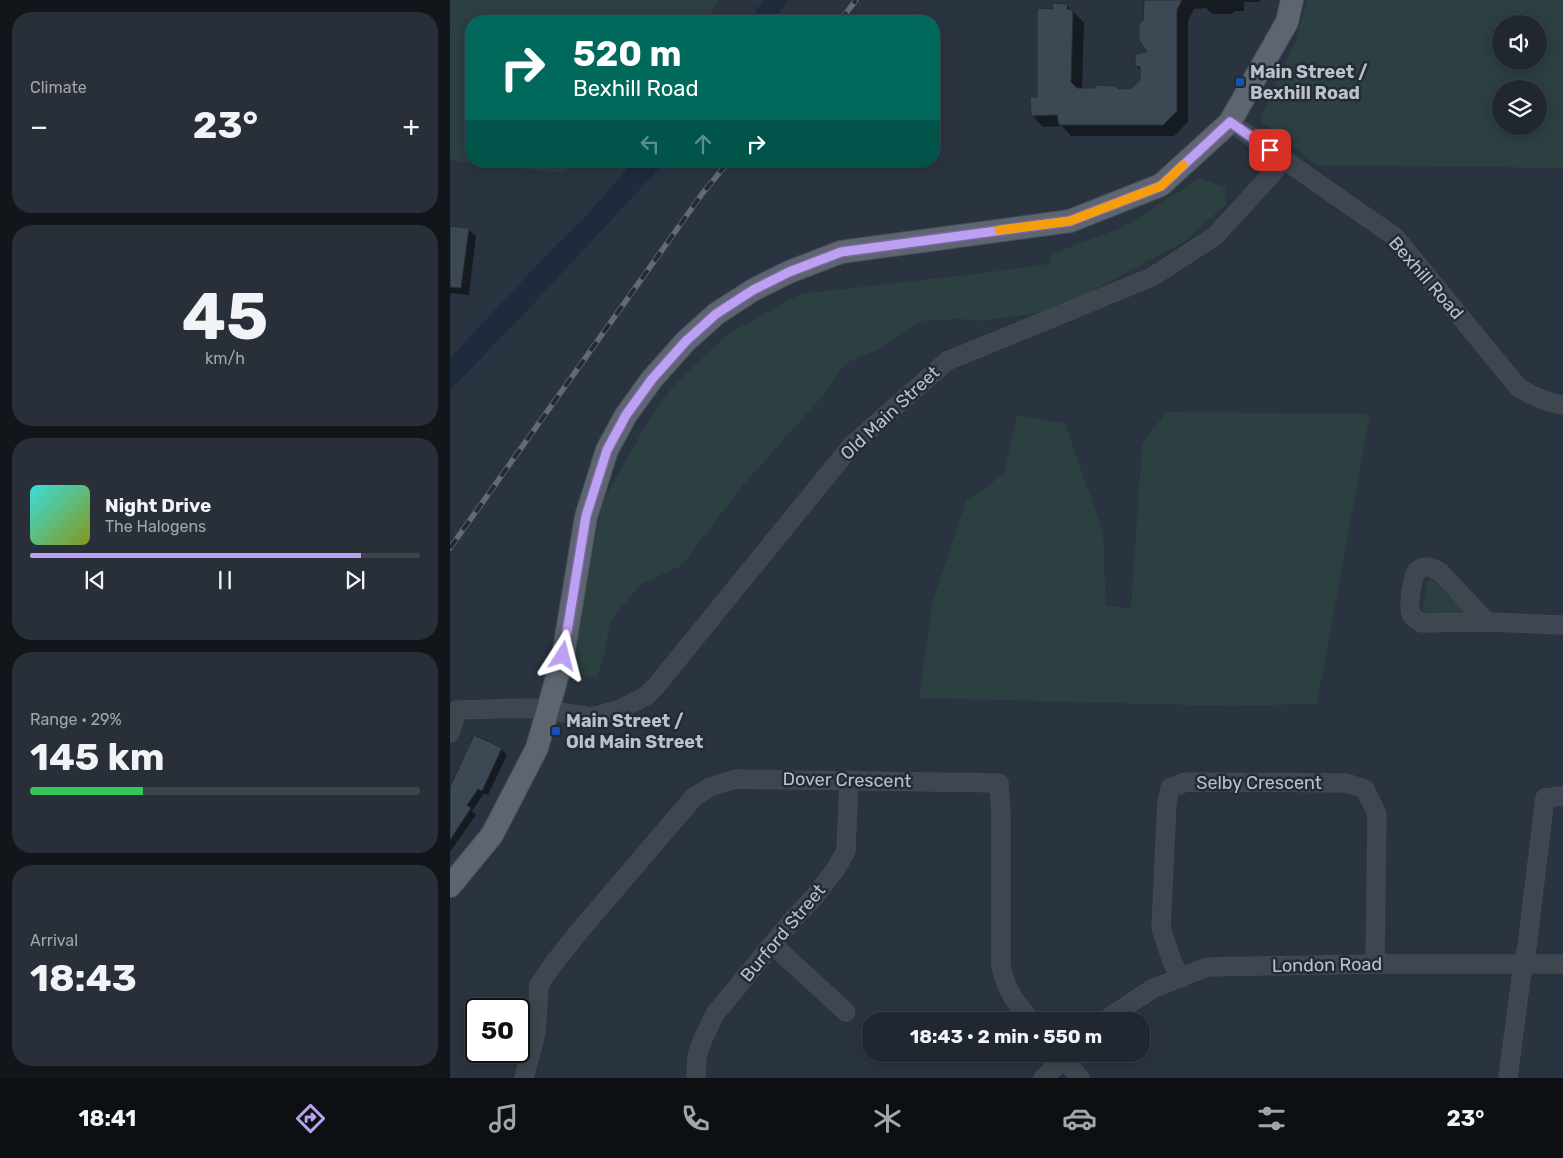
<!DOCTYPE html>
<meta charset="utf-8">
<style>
:root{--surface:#202730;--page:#282f38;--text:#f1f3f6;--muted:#a2a5ab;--line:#3d444c;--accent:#bca0f2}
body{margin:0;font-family:Rubik,sans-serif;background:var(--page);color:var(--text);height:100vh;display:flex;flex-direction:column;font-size:19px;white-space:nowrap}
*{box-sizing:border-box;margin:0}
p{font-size:16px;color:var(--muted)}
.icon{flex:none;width:28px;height:28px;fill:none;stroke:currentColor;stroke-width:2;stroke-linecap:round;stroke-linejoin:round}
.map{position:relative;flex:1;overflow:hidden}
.sheet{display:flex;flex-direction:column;gap:12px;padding:12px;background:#12151a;width:450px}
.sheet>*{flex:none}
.hud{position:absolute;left:15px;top:15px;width:475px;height:152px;border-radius:20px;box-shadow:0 2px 12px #0003,0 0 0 1px var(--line);background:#00695c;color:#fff;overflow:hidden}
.tools{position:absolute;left:1042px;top:15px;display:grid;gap:10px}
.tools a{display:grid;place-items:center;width:55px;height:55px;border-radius:50%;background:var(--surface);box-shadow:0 2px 12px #0003,0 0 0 1px var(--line);font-size:25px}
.speed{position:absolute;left:15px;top:998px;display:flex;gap:10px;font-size:25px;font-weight:700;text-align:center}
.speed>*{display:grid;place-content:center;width:65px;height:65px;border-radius:50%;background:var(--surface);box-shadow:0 2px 12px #0003,0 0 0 1px var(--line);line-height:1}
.speed .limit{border:2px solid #111;border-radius:8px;background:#fff;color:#111}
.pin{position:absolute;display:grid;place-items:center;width:42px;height:42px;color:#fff;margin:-21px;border-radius:10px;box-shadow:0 2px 8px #0006}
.me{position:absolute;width:55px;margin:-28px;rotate:9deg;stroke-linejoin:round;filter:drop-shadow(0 0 4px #0008)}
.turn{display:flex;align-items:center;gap:18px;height:105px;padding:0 25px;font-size:22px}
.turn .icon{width:65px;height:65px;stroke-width:2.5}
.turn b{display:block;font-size:35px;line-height:42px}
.lanes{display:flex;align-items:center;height:48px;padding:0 25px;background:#0003;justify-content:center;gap:25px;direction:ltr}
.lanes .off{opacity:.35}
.big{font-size:38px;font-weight:700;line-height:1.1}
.sheet .tile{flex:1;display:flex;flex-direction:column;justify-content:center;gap:8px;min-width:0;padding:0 18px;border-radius:20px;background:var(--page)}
.sheet .dial{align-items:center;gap:0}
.dial b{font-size:65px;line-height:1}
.song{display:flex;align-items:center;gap:15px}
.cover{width:60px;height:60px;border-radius:8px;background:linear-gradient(135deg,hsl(180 70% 55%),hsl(70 70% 35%))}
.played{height:5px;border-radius:2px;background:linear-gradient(90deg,var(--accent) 85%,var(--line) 85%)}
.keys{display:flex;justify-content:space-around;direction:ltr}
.heat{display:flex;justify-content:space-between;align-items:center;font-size:28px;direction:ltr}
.charge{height:8px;border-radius:4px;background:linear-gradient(90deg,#34c759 29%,var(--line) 0)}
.trip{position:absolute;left:412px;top:1012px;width:288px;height:50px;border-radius:20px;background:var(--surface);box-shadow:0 2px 12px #0003,0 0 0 1px var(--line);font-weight:700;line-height:50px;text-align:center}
.menu{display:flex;height:80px;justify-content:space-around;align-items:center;background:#0d1013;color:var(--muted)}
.menu .icon{width:35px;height:35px}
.menu .on{color:var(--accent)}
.menu b{font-size:22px;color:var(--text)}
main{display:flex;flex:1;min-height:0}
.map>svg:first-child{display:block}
.green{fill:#2c3f41;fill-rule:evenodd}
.water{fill:#1e2b3d}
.shadow{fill:#0007}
.building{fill:#3d4855;stroke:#252d37}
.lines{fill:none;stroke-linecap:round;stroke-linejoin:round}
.minor-casing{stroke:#484f59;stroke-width:19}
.major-casing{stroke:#484f59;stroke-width:24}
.minor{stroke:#3e4650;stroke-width:18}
.major{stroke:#5c6570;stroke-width:22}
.rail-casing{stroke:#616a76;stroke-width:5.5}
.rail{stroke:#232b35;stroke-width:4;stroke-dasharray:11;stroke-linecap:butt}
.route-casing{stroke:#7a689d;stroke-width:12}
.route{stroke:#bca0f2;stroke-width:9}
.slow{stroke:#f59e0b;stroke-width:9}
.transit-dot{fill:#1a4fb4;stroke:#232b35;stroke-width:2}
.labels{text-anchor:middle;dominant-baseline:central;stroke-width:5;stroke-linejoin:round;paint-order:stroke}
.poi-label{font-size:18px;font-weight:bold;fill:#bbc1ca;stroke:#232b35;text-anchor:start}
.street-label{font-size:18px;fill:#bbc1ca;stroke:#232b35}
</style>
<main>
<section class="sheet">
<div class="tile"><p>Climate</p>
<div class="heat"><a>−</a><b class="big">23°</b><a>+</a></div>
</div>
<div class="tile dial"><b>45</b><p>km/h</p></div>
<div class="tile">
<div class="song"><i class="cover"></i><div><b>Night Drive</b><p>The Halogens</p></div></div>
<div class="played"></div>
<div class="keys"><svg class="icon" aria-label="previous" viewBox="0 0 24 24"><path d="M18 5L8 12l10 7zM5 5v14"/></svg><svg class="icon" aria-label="pause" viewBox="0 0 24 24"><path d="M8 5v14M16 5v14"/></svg><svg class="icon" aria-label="next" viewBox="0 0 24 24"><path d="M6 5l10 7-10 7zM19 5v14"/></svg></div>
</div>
<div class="tile"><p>Range · 29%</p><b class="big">145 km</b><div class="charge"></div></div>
<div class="tile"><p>Arrival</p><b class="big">18:43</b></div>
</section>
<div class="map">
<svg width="1113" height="1078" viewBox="0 0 1113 1078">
<rect width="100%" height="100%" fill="#2a3440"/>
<!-- green -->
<g class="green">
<path d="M0 0H268L258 21H21V161H126L114 173 10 162 0 159Z"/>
<path d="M857 0H1113V168L867 165 812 123V114L845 43ZM1051 24H1089V61H1051ZM1051 89H1089V126H1051Z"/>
<path d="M750 178 775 188 776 204 734 242 606 310 532 321 509 319 471 321 429 349 396 363 376 392 294 484 231 566 191 584 160 621 155 652 147 678 119 672 153 501 193 430 222 388 275 336 350 294 525 274 599 264 602 254 673 227Z"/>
<path d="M716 412 920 414 867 704 779 706 469 698 482 604 516 501 554 474 567 415 615 424 653 532 656 606 681 608 692 444Z"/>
<path d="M981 580 1018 614 977 615 972 608 978 581Z"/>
</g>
<!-- water -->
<g class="water">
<path d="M313 0H338L324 21H300Z"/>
<path d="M184 161H216L73 315 0 390V358L101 250 134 218Z"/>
</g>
<!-- shadow -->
<g class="shadow">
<path d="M695 0H810V2H794V11H785L782 14H762L756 8 744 9 738 21V122L724 136H621L612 126 593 127 582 115 588 98 604 10 617 5 634 23 632 89 668 90 682 89 692 80 691 71 686 66 699 53 695 21Z"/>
<path d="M0 227 18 229 26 236 19 295 1 293 0 298Z"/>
<path d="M51 749 57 755 38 795 34 793 22 811 26 815 0 852V788Z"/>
</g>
<!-- building -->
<g class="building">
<path d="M694 0H732L727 10V111L713 125H609L607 115 581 116 580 97H587V8L603 9 602 3 618 4 617 9 623 10 621 82 627 88H644L646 85 665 86 669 89 682 88 690 80V67L685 66V54L697 52 689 40V24L693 20Z"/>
<path d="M0 226 19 228 11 288 0 287Z"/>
<path d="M24 735 52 748 32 791 28 789 17 805 21 808 0 840V787Z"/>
</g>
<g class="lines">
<defs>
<g id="minor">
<path d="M780 122 945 237 1068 387C1082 396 1096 403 1113 405"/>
<path d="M1037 622 990 572C981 567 974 564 966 572 962 581 957 607 962 616 965 619 968 621 972 623L1037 622 1113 625"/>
<path d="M0 733 7 710 81 708 142 717 168 710 196 696 206 686 402 445 497 361 702 277 765 236 821 175 833 159"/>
<path d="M323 945 396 1012"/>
<path d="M731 978 722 961 711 928 717 802 720 788 736 782 896 783 915 789 927 814 925 964"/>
<path d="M654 1021 702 989 757 967 925 964H1113"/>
<path d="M610 1054 630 1078"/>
<path d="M74 1078 86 1033 89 985 104 963 132 928 244 797 260 787 286 779 549 783 551 812V967C557 991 565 1003 582 1021"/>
<path d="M246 1078 247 1056 253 1039 265 1014 340 923 365 896 385 870 396 851 399 780"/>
<path d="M593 1078 620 1054"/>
<path d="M1058 1078 1071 978 1077 946 1095 798 1113 796"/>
</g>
<path id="major" d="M0 886 42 835 87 748 113 656 136 517 157 450 176 415 202 379 236 341 266 314 303 290 339 272 391 252 620 221 711 185 780 122 837 22 842 0"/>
</defs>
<!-- minor casing -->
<use href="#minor" class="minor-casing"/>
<!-- major casing -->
<use href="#major" class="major-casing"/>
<!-- minor -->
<use href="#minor" class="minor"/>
<!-- major -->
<use href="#major" class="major"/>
<defs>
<g id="rail">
<path d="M390 21 406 0"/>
<path d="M0 548 252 194 279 161"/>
</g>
</defs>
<!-- rail casing -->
<use href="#rail" class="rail-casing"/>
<!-- rail -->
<use href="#rail" class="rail"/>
</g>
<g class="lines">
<defs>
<path id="route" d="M113 656 136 516 157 450 176 415 202 379 236 341 266 314 303 290 339 272 391 252 620 221 711 186 780 122 820 150"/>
</defs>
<!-- route casing -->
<use href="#route" class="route-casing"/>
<!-- route -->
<use href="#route" class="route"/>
<!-- slow -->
<path class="slow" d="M549 230 620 221 711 186 733 165"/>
</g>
<!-- markers -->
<g class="transit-dot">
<rect x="785" y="77" width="10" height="10" rx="2.5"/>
<rect x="101" y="726" width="10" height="10" rx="2.5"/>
</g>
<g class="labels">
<!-- poi labels -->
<g class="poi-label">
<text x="800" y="72">Main Street /<tspan x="800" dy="21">Bexhill Road</tspan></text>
<text x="116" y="721">Main Street /<tspan x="116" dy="21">Old Main Street</tspan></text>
</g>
<!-- street labels -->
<g class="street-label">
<text transform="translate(976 278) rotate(49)">Bexhill Road</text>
<text transform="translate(440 413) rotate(-43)">Old Main Street</text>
<text transform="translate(397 780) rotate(1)">Dover Crescent</text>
<text x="809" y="783">Selby Crescent</text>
<text transform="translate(333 933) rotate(-50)">Burford Street</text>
<text transform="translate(877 965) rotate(-1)">London Road</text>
</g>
</g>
</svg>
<div class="tools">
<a><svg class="icon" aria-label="sound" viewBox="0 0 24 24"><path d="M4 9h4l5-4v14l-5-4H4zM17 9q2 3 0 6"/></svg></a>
<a><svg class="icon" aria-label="layers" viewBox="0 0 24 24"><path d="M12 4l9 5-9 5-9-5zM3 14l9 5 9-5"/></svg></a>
</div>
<div class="speed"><div class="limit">50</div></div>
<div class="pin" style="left:820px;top:150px;background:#d93025"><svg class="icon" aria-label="arrive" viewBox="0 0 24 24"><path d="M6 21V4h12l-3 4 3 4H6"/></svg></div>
<svg class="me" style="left:113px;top:656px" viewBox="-20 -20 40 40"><path d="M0-17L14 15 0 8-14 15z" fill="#bca0f2" stroke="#fff" stroke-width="4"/></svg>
<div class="trip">18:43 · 2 min · 550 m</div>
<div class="hud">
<div class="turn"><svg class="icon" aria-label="right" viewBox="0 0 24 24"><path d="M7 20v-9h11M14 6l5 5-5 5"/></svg><div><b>520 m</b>Bexhill Road</div></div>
<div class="lanes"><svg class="icon off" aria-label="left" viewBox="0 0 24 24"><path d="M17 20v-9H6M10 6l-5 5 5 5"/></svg><svg class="icon off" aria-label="ahead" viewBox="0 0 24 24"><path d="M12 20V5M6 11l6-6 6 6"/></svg><svg class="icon" aria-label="right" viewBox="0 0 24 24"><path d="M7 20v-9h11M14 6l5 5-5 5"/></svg></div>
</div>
</div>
</main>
<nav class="menu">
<b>18:41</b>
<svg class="icon on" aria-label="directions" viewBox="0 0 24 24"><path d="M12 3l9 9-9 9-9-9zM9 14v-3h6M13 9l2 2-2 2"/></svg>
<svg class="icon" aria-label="music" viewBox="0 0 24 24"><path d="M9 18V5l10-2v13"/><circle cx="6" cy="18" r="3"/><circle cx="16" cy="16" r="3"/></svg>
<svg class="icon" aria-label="phone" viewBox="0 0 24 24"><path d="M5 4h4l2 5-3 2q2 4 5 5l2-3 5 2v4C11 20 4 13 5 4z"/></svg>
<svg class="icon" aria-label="climate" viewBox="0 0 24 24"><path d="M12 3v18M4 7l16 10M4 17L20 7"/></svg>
<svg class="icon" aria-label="car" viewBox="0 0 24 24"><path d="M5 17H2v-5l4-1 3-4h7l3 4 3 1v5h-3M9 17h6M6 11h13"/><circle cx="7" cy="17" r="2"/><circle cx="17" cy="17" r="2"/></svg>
<svg class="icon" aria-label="filters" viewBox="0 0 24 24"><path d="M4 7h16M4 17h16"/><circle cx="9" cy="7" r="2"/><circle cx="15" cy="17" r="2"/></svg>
<b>23°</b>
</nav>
